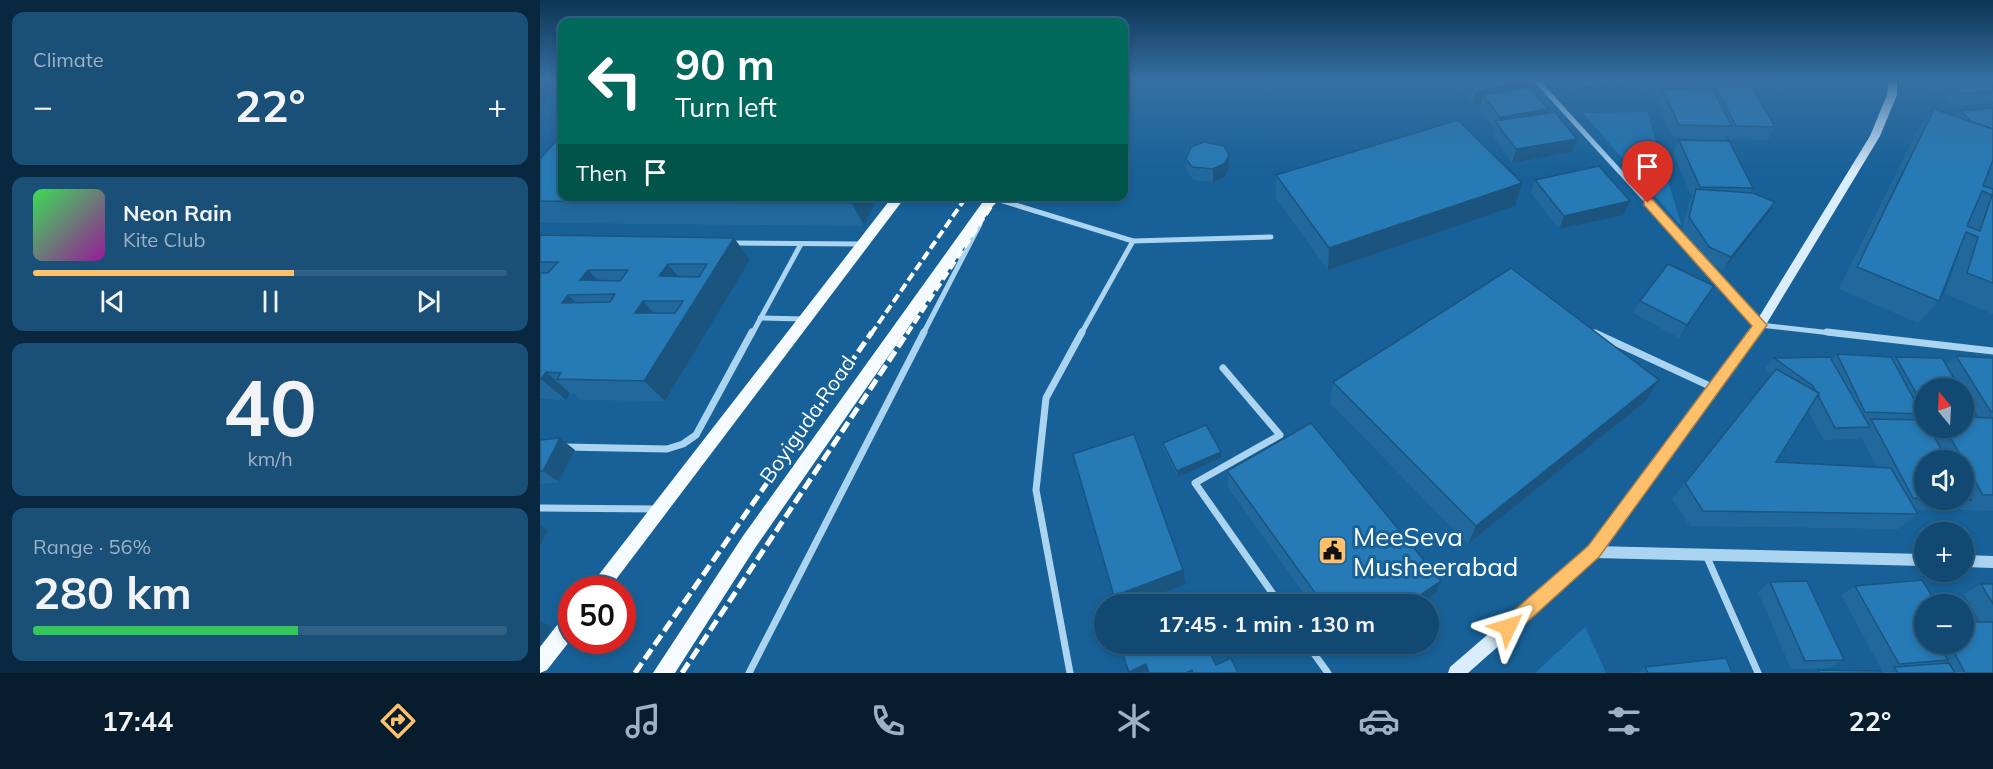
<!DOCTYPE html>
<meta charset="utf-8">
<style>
:root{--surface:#114972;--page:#1a5077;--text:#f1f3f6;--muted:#9cb2c4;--line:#306184;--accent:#ffc06b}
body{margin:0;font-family:Mulish,sans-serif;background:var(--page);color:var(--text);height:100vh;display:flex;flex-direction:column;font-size:22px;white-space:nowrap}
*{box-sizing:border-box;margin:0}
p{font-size:20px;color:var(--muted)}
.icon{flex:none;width:33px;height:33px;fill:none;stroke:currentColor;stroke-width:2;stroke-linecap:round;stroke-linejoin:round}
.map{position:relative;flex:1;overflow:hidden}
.drawer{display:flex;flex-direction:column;gap:12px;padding:12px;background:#09283f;width:540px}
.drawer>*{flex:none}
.banner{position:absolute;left:18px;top:18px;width:570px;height:183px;border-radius:12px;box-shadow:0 3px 9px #0003,0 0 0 2px var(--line);background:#00695c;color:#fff;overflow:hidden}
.needle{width:39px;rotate:342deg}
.buttons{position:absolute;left:1374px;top:378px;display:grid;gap:12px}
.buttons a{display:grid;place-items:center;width:60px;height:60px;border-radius:50%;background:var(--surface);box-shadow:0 3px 9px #0003,0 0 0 2px var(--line);font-size:30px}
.speed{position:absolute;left:18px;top:576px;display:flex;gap:12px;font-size:30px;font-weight:700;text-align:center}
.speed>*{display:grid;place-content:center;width:78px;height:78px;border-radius:50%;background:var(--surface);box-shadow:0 3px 9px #0003,0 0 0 2px var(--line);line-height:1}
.speed .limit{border:9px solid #d22;background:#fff;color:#111}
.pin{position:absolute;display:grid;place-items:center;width:51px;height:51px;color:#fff;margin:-62px -26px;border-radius:50% 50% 50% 0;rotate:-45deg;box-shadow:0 0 6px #0007}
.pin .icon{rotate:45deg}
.me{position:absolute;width:66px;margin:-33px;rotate:49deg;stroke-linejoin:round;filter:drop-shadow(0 0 4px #0008)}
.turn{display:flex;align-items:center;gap:21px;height:126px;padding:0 18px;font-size:27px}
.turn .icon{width:78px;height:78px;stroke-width:2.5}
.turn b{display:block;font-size:42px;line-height:51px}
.then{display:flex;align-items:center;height:57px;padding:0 18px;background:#0003;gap:12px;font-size:22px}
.big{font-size:45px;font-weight:700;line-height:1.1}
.drawer .widget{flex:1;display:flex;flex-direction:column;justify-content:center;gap:9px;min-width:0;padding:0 21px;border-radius:12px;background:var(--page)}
.drawer .dial{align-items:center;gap:0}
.dial b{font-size:78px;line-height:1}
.song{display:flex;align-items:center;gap:18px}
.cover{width:72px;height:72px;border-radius:9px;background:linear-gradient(135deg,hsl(130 70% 55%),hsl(300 70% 35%))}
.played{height:6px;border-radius:3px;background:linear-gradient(90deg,var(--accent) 55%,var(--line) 55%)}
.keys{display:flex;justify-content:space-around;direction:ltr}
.heat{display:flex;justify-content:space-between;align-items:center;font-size:33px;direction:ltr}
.charge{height:9px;border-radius:4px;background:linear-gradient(90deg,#34c759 56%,var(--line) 0)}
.trip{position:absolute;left:554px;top:594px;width:345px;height:60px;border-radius:30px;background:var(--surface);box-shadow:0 3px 9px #0003,0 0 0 2px var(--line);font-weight:700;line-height:60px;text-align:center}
.menu{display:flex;height:96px;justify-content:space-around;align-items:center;background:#071d2e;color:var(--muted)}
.menu .icon{width:42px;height:42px}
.menu .selected{color:var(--accent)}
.menu b{font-size:27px;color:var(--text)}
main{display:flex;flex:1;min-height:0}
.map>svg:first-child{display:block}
.green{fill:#2075b1}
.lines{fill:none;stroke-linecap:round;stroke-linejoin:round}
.minor-far1{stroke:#abd4f1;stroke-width:5}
.minor{stroke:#abd4f1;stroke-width:7}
.tertiary{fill:#abd4f1;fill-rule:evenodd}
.secondary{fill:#d9edfc;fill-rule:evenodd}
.primary{fill:#f5faff;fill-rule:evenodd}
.rail-far1{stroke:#fff;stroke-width:4;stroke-dasharray:9 4;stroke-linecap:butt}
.rail{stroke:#fff;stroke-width:5;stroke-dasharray:12 5;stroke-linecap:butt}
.wall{fill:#21699d;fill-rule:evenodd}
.shaded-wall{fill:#1b557f}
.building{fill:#267ab6;stroke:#1b557f;stroke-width:1.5;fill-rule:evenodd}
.route{fill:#ffc06b;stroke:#a67d46;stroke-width:1.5}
.labels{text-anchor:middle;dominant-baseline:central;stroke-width:6;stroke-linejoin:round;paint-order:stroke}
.street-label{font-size:21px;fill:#fff;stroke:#176198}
.near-poi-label{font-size:26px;fill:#fff;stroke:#176198;text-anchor:start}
</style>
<main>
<section class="drawer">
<div class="widget"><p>Climate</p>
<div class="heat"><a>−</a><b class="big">22°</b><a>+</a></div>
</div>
<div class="widget">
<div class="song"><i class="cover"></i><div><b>Neon Rain</b><p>Kite Club</p></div></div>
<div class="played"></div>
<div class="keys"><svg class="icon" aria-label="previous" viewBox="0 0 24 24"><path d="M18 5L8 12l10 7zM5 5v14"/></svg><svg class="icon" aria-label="pause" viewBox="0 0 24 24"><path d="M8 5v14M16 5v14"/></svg><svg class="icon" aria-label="next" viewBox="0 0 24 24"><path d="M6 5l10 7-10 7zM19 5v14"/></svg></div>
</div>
<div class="widget dial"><b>40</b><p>km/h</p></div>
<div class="widget"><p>Range · 56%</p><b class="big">280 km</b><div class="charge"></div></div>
</section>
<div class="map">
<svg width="1453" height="673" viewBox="0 0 1453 673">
<rect width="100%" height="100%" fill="#176198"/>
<!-- green -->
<g class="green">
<path d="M1107 112 1142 227 1043 113Z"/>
<path d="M1045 627 1066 673H995Z"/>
</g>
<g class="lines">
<!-- minor-far1 -->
<g class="minor-far1">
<path d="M996 80 1220 325 1300 334"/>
<path d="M453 198 593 241 731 237"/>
<path d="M189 243 322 244"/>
<path d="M220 318 264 319"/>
<path d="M1055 333 1057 334"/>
<path d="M212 334 261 244"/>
<path d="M383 334 440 224"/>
<path d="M541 334 593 241"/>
</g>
<!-- minor -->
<g class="minor">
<path d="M1287 332 1453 351"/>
<path d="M1055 333 1174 388"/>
<path d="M683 368 740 435 655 483 740 604"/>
<path d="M24 447 127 449 143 444 156 435 212 332"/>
<path d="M0 508 116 509"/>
<path d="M1166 555 1218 673"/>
<path d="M767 644 788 673"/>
<path d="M209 673 384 332"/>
<path d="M530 673 496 490 506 398 542 332"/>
</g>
<!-- tertiary -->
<g class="tertiary">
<path d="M1054 546 1384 554V566L1054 558 1049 556 1048 552 1049 548Z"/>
<path d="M1424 555 1453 556V568L1424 567Z"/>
</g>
<!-- secondary -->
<path class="secondary" d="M1349 80H1357V95L1340 136 1224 328 1059 557 928 673H908L910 667 1049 547 1216 322 1330 136 1347 95Z"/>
<!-- primary -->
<g class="primary">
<path d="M353 196H366L68 590H47Z"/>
<path d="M447 196H460L215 548 135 673H113L203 536Z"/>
<path d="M32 613V638L7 670 0 673V647L25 615Z"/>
</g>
<!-- rail-far1 -->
<g class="rail-far1">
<path d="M331 334 427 196"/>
<path d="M367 334 458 196"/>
</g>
<!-- rail -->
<g class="rail">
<path d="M95 673 332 332"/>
<path d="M142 673 368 332"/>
</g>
</g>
<!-- wall -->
<g class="wall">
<path d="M914 80H982L984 82 982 88 1008 109 1007 113 1037 139 1032 152 972 163 952 135 954 128 939 108 941 103 932 104 914 81Z"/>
<path d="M1028 80H1177L1180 86 1235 127 1228 140 1189 139 1187 135 1185 140 1133 138 1117 102 1119 96 1111 97 1103 86 1098 98 1038 100Z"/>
<path d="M1382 80H1453V103L1412 107Z"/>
<path d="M1453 108V314L1405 294 1417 259 1416 258 1399 301 1378 323 1299 289 1377 131 1394 109 1416 116 1420 111Z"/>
<path d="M1139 140 1213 188 1210 193 1227 215 1183 270 1162 260 1142 231 1149 202 1152 197 1133 153Z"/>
<path d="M0 159 338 196 324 226 0 223Z"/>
<path d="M646 159 689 168 685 177 673 182 654 180 647 172Z"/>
<path d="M736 175 982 183 975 206 788 270 736 198Z"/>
<path d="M995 180 1090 201 1084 215 1019 229 991 193Z"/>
<path d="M0 235 194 238 210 260 125 401 41 400 33 393H30L26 400 0 399Z"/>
<path d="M1166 299 1139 338 1093 313 1100 301Z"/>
<path d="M1297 354 1353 360 1356 357 1406 365 1416 356 1453 358V511L1420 510 1419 508 1415 511 1376 510 1378 514 1358 529 1150 526 1132 499 1231 375 1224 370 1234 358 1292 360ZM1384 388H1424V428H1384ZM1268 411 1284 440 1318 439 1321 436 1337 467 1236 462ZM1384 460H1424V500H1384Z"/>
<path d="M1119 380 1106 401 928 544 790 403 793 382Z"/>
<path d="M0 440 35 450 19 482 0 484Z"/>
<path d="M623 443 681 458 638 477 624 449Z"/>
<path d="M687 471 895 594 881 604H771L688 487Z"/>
<path d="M1230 582 1304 660 1289 668 1251 669 1218 592Z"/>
<path d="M1441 584H1453V673H1342L1344 672H1343L1301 595 1315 586 1384 604V644H1424L1440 622 1424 594Z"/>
<path d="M799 644H826L808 656Z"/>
<path d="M1105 667 1192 673H1098Z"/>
</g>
<!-- shaded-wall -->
<g class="shaded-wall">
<path d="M0 80H15L18 83 0 106Z"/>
<path d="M984 82 980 95H943L941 103 932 104 935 91Z"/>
<path d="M1008 109 1004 122 958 124 960 117Z"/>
<path d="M1037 139 1032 152 972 163 976 149Z"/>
<path d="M689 155V168L685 177 673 182V169Z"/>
<path d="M982 183 975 206 788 270 789 248Z"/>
<path d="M316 196H338L324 226 312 203Z"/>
<path d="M1090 201 1084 215 1019 229 1024 216Z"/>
<path d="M1235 202 1227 215 1183 270 1191 257Z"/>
<path d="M194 238 210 260 125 401 104 381Z"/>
<path d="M128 264 146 286 119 276Z"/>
<path d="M48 270 69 292 40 280Z"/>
<path d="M1174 286 1166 299 1139 338 1147 325Z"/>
<path d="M28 295 50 316 22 303Z"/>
<path d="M103 301 123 322 95 313Z"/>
<path d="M6 372 30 393 26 400 1 379Z"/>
<path d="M1119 380 1106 401 928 544 936 526Z"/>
<path d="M20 438 35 450 19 482 3 471Z"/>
<path d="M681 452V458L638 477 637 471Z"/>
<path d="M0 524 8 530 0 546Z"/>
<path d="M643 570 646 584 592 604H578L574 596Z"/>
<path d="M901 581 895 594 881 604H867Z"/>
<path d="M0 621 12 627 0 646Z"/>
<path d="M811 644H826L808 656Z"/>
<path d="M606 664 609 672 590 673 589 672Z"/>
</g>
<!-- building -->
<g class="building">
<path d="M926 80H982L984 82 935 91Z"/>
<path d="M1039 80H1100L1103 85 1043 87Z"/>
<path d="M1113 80H1141L1143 82 1117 84Z"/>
<path d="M1145 80H1177L1181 85 1178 86 1212 87 1235 127 1196 126 1174 85 1150 87Z"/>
<path d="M1407 80H1453V91L1422 94Z"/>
<path d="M990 87 1008 109 960 117 943 95Z"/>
<path d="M1122 89 1173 90 1192 126 1139 125Z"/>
<path d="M1453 108V129L1432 122 1420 111Z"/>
<path d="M1394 109 1453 129V160L1443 186 1453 189V283L1427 273 1438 237 1426 232 1399 301 1317 267ZM1442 191 1452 195 1440 231 1427 226Z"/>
<path d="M1015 112 1037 139 976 149 955 121Z"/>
<path d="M918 120 982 183 789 248 736 175Z"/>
<path d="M22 134V196H316L312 203 0 201V159Z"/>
<path d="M1139 140 1189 141 1213 188 1160 187Z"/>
<path d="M664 142 684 146 689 155 684 164 673 169 652 167 646 159 651 147Z"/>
<path d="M1059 166 1090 201 1024 216 995 180Z"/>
<path d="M1156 189 1213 193 1235 202 1191 257 1169 247 1149 217Z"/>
<path d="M0 235 194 238 104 381 17 379 21 373 6 372 1 379H0V273H8L18 262H0ZM128 264H167L159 277 119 276ZM48 270H88L80 281 40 280ZM75 294 70 302 22 303 28 295ZM103 301H143L135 313H95Z"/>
<path d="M1128 264 1174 286 1147 325 1100 301Z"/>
<path d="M971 268 1119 380 936 526 793 382Z"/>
<path d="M1297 354 1351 357 1382 414 1325 412Z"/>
<path d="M1416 356 1453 358V412H1451Z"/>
<path d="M1290 357 1330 427 1295 428 1278 395 1279 393 1276 391 1272 385 1234 358Z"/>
<path d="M1356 357 1402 358 1420 388H1384V407Z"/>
<path d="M1236 369 1279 393 1236 462 1351 468 1378 514 1163 511 1145 483Z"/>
<path d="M1424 394 1436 415H1424Z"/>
<path d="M1424 417 1453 418V495H1443L1405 428H1424Z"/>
<path d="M1331 419 1384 420V428H1389L1408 460H1384V499L1373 498Z"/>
<path d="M771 423 901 581 867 604H783L687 471Z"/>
<path d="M666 425 681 452 637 471 623 443Z"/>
<path d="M594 434 643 570 574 596 533 454Z"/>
<path d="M20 438 3 471H0V440Z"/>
<path d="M1424 487 1431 500 1424 499Z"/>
<path d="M1382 580 1397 604H1384V615L1382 616 1384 620V644H1398L1408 660 1359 664 1315 586Z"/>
<path d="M1267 581 1304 660 1265 661 1230 582Z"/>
<path d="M1441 584H1453V604Z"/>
<path d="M663 598 666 604H649Z"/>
<path d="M1424 622H1453V673H1425L1410 644H1424Z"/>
<path d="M579 644H666L676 665 691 658 698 673H653L652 670 646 673H609L606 664 589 672Z"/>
<path d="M1186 658 1192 673H1108L1105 667Z"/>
<path d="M1409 663 1415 673H1358L1354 667Z"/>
<path d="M1278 670 1340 671V673H1279Z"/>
</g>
<!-- sky -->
<linearGradient id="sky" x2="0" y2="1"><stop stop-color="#0d3554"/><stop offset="0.46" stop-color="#3670a2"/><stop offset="1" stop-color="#3670a2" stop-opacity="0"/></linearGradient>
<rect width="1453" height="174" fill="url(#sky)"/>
<!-- route -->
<path class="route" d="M1108 199 1113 200 1227 325 1059 557 974 634 968 636 962 634 959 627 962 621 1048 546 1212 326 1104 205V200Z"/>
<!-- icons -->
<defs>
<symbol id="civic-square" viewBox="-11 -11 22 22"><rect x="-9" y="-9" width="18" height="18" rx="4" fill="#ffc06b" stroke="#176198"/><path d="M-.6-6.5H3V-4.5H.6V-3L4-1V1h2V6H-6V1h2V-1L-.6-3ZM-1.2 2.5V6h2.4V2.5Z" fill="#111"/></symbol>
</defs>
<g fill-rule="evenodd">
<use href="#civic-square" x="776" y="534" width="33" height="33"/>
</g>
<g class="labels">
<!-- street labels -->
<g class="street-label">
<text transform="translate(267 419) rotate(-55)">Boyiguda Road</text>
</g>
<!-- near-poi labels -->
<g class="near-poi-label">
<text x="813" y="536">MeeSeva<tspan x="813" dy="30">Musheerabad</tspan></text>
</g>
</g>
</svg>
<div class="buttons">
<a><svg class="needle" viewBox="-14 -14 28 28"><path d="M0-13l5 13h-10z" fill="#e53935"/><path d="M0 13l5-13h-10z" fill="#9cb2c4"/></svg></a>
<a><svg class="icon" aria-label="sound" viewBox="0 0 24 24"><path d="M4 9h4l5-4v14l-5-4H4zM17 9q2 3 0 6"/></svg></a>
<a>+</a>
<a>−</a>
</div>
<div class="speed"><div class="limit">50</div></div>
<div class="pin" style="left:1108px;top:203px;background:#d93025"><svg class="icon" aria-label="arrive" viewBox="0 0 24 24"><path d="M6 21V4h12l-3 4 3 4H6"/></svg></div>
<svg class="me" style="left:968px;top:627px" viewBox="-20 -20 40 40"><path d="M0-17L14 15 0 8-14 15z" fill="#ffc06b" stroke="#fff" stroke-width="4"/></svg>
<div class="trip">17:45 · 1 min · 130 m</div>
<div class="banner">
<div class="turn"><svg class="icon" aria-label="left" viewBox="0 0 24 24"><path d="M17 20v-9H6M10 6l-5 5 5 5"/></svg><div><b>90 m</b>Turn left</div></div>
<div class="then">Then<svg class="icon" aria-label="arrive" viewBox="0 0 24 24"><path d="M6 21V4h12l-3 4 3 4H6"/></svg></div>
</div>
</div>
</main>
<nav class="menu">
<b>17:44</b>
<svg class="icon selected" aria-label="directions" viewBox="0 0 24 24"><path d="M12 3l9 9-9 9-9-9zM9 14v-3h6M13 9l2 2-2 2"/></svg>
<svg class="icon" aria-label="music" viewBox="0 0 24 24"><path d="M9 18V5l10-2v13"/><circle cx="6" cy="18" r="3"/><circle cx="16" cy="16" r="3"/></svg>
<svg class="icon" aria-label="phone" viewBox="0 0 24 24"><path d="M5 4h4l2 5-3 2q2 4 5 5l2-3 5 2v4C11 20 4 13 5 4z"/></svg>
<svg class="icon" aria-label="climate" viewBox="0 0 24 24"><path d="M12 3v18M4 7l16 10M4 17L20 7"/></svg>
<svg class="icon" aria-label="car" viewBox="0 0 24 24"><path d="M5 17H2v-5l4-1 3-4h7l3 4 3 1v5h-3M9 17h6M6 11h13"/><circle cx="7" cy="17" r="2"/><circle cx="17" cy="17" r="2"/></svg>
<svg class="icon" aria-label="filters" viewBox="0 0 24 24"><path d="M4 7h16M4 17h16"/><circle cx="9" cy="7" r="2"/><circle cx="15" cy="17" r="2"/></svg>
<b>22°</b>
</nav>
